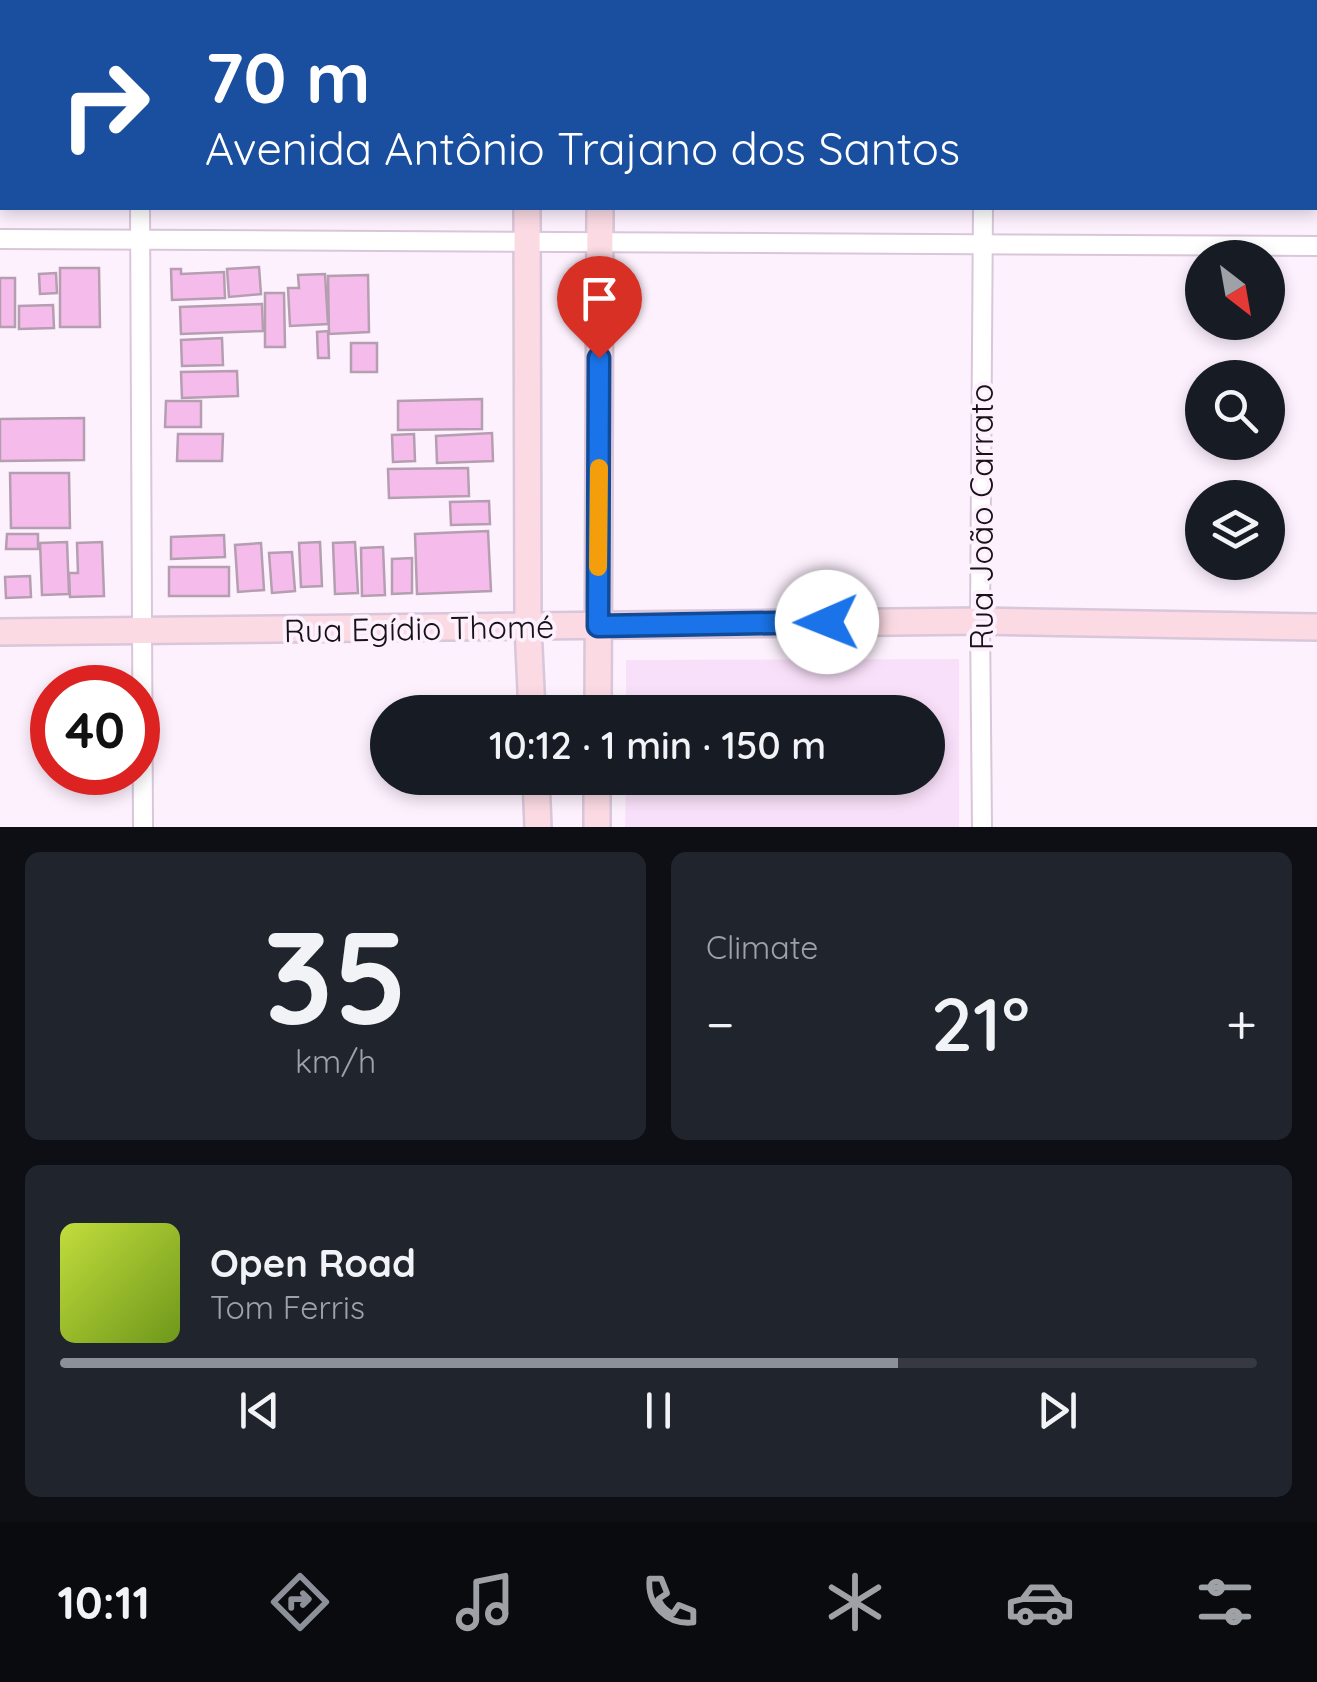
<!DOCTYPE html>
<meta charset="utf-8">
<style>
:root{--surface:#171b24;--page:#20242c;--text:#f1f3f6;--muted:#9ea1a6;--line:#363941;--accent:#8c9099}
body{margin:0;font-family:Quicksand,sans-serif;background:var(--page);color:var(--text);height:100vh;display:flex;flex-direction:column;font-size:38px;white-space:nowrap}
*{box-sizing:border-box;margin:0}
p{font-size:32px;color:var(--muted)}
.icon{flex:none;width:55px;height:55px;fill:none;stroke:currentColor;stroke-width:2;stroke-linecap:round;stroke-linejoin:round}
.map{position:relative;height:827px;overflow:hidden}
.side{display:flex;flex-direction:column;gap:25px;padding:25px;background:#0d0f14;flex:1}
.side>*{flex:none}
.guide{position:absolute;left:0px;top:0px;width:1318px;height:210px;box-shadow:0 5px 15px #0003;background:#1a4fa0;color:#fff;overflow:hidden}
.needle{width:65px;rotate:149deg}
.buttons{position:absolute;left:1185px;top:240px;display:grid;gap:20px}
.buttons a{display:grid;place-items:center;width:100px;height:100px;border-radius:50%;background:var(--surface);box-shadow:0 5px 15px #0003;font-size:50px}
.speed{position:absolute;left:30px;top:665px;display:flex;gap:20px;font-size:50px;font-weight:700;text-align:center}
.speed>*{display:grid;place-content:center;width:130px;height:130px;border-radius:50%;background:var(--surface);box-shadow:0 5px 15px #0003;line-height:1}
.speed .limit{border:15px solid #d22;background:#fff;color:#111}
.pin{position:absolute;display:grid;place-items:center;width:85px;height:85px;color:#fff;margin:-102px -42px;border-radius:50% 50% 50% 0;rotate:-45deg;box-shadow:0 0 10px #0007}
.pin .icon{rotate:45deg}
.me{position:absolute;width:110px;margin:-55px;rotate:269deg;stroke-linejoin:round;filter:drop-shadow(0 0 8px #0008)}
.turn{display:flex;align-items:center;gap:35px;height:210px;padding:0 40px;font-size:45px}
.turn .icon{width:130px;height:130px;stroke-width:2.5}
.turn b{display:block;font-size:70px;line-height:85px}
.big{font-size:75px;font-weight:600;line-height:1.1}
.side .tile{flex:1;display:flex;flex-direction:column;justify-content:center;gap:15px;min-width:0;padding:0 35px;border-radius:15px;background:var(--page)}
.side .dial{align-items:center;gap:0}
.dial b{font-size:130px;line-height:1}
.song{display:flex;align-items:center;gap:30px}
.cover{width:120px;height:120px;border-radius:15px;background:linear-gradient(135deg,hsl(70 70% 55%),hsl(80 70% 35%))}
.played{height:10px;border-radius:5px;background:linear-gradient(90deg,var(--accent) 70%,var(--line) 70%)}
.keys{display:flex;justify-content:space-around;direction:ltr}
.heat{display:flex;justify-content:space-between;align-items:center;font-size:55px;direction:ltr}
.side .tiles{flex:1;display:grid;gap:25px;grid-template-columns:1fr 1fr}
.tile:last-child{grid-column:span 2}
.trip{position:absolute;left:370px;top:695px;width:575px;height:100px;border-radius:50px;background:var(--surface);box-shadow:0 5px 15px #0003;font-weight:600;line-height:100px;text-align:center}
.tab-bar{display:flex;height:160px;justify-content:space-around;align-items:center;background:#090b0e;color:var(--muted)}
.tab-bar .icon{width:70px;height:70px}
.tab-bar .selected{color:var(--accent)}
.tab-bar b{font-size:45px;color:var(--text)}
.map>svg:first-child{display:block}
.built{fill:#f9e0fa}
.building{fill:#f5bceb;stroke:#b49eb0;stroke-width:2.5}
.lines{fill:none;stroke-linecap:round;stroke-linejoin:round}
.street-casing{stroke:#d9c6da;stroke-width:22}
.secondary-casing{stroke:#d9c6da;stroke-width:30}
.street{stroke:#fff;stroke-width:18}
.secondary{stroke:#fbdae3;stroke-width:25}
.route-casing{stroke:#114b97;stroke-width:25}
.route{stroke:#1a73e8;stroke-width:18}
.slow{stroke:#f59e0b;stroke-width:18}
.labels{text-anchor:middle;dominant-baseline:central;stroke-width:8;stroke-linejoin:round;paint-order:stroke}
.street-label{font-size:32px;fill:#181118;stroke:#fdf1fe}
</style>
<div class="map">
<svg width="1317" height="827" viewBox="0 0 1317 827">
<rect width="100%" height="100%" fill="#fdf1fe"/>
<!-- built -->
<path class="built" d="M959 659V827H625L626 778H928V712H626V660Z"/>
<!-- building -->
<g class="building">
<path d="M616 0H952L616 2Z"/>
<path d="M259 267 261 294 229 297 227 269Z"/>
<path d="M60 268H99L100 327H60Z"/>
<path d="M171 269H181V274L224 272 225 298 172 300Z"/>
<path d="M56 273 57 293 40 294 39 274Z"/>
<path d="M325 274 328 324 290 326 288 288H299L298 275Z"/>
<path d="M368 275 369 332 329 334 328 276Z"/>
<rect x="0" y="278" width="15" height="49"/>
<path d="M265 293H284L285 347H265Z"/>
<path d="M262 304 263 331 181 334 180 307Z"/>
<path d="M53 305 54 328 19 329V306Z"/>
<path d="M328 331 329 358H318L317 332Z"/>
<path d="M222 338 223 365 182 366 181 340Z"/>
<rect x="351" y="343" width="26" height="29"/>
<path d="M237 371 238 396 182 398 181 372Z"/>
<path d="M482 399V429L398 430V401Z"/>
<path d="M166 401H201V427H165Z"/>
<path d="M84 418V460L0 461V419Z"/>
<path d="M492 433 493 461 437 463 436 436Z"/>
<path d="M178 434H223L222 461H177Z"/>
<path d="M414 434 415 461 393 462 392 435Z"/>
<path d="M468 468 469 496 389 498 388 469Z"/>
<path d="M10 473H69L70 528H11Z"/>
<path d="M489 501 490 524 451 525 450 502Z"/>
<path d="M488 531 491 591 417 594 415 534Z"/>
<path d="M7 534H38V549H6Z"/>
<path d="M224 535 225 557 171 559V537Z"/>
<path d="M67 542 69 594 42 595 40 543Z"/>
<path d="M102 542 104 596 70 597 69 573H78L77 543Z"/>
<path d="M320 542 322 586 301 587 299 543Z"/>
<path d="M355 542 358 593 335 594 333 543Z"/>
<path d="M261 543 264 590 238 592 235 545Z"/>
<path d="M383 547 385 595 362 596 361 548Z"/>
<path d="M292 552 295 591 272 593 269 553Z"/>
<path d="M412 558V593L392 594V559Z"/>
<rect x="169" y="567" width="60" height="29"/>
<path d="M30 576 31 597 6 598 5 577Z"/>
</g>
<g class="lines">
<defs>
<g id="street">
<path d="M981 0V2"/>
<path d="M141 2V0"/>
<path d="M140 208 143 827"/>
<path d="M0 239 1317 246"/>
<path d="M982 827 980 621 983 208"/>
</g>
<g id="secondary">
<path d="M599 0V2"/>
<path d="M528 2V0"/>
<path d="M527 208 528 626 532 712"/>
<path d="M0 632 980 621 1317 627"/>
<path d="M598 712 600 208"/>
<path d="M536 778 538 827"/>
<path d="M597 827V778"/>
</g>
</defs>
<!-- street casing -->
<use href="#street" class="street-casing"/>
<!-- secondary casing -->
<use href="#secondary" class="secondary-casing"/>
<!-- street -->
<use href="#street" class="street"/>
<!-- secondary -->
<use href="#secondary" class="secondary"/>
</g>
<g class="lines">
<defs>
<path id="route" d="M599 358 598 626 827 622"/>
</defs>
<!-- route casing -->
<use href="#route" class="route-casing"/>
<!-- route -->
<use href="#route" class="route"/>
<!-- slow -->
<path class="slow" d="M598 567 599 468"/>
</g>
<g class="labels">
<!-- street labels -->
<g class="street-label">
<text transform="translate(981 517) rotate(-90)">Rua João Carrato</text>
<text transform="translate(419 628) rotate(-1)">Rua Egídio Thomé</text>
</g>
</g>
</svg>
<div class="buttons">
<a><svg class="needle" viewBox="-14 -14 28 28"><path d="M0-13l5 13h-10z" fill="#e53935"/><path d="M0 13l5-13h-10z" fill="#9ea1a6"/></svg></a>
<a><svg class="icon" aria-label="search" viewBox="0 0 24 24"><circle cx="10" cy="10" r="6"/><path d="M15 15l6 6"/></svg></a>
<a><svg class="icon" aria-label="layers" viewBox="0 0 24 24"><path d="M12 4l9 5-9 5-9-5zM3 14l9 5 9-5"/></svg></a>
</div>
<div class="speed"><div class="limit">40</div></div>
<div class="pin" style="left:599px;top:358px;background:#d93025"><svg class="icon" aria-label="arrive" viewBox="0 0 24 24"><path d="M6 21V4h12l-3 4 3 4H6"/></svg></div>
<svg class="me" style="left:827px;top:622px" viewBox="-20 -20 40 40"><circle r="19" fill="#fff"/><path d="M0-13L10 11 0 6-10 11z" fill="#1a73e8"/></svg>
<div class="trip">10:12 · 1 min · 150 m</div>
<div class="guide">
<div class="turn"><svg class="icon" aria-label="right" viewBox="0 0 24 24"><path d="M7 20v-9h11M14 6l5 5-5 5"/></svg><div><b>70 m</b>Avenida Antônio Trajano dos Santos</div></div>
</div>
</div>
<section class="side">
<div class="tiles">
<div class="tile dial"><b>35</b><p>km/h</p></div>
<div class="tile"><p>Climate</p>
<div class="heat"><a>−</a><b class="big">21°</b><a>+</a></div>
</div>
<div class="tile">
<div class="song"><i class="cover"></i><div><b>Open Road</b><p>Tom Ferris</p></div></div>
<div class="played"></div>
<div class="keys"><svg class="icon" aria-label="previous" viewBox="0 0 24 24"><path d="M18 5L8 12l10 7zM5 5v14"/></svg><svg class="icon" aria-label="pause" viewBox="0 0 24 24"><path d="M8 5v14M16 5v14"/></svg><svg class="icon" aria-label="next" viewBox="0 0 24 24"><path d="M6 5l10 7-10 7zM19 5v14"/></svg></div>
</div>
</div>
</section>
<nav class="tab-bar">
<b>10:11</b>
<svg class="icon selected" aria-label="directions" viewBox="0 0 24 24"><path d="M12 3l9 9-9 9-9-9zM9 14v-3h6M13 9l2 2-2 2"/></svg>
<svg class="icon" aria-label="music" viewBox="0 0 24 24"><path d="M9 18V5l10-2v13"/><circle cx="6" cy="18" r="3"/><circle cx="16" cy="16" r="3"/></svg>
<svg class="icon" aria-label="phone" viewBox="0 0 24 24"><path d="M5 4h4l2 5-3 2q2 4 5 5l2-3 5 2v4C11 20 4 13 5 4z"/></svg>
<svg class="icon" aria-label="climate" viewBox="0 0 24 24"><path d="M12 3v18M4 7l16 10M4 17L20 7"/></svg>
<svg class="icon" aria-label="car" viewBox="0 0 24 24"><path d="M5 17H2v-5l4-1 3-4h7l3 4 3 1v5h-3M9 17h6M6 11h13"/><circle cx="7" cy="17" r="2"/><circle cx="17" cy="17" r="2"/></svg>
<svg class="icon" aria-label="filters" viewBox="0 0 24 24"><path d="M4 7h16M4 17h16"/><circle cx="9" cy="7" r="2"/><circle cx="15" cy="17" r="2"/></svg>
</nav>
